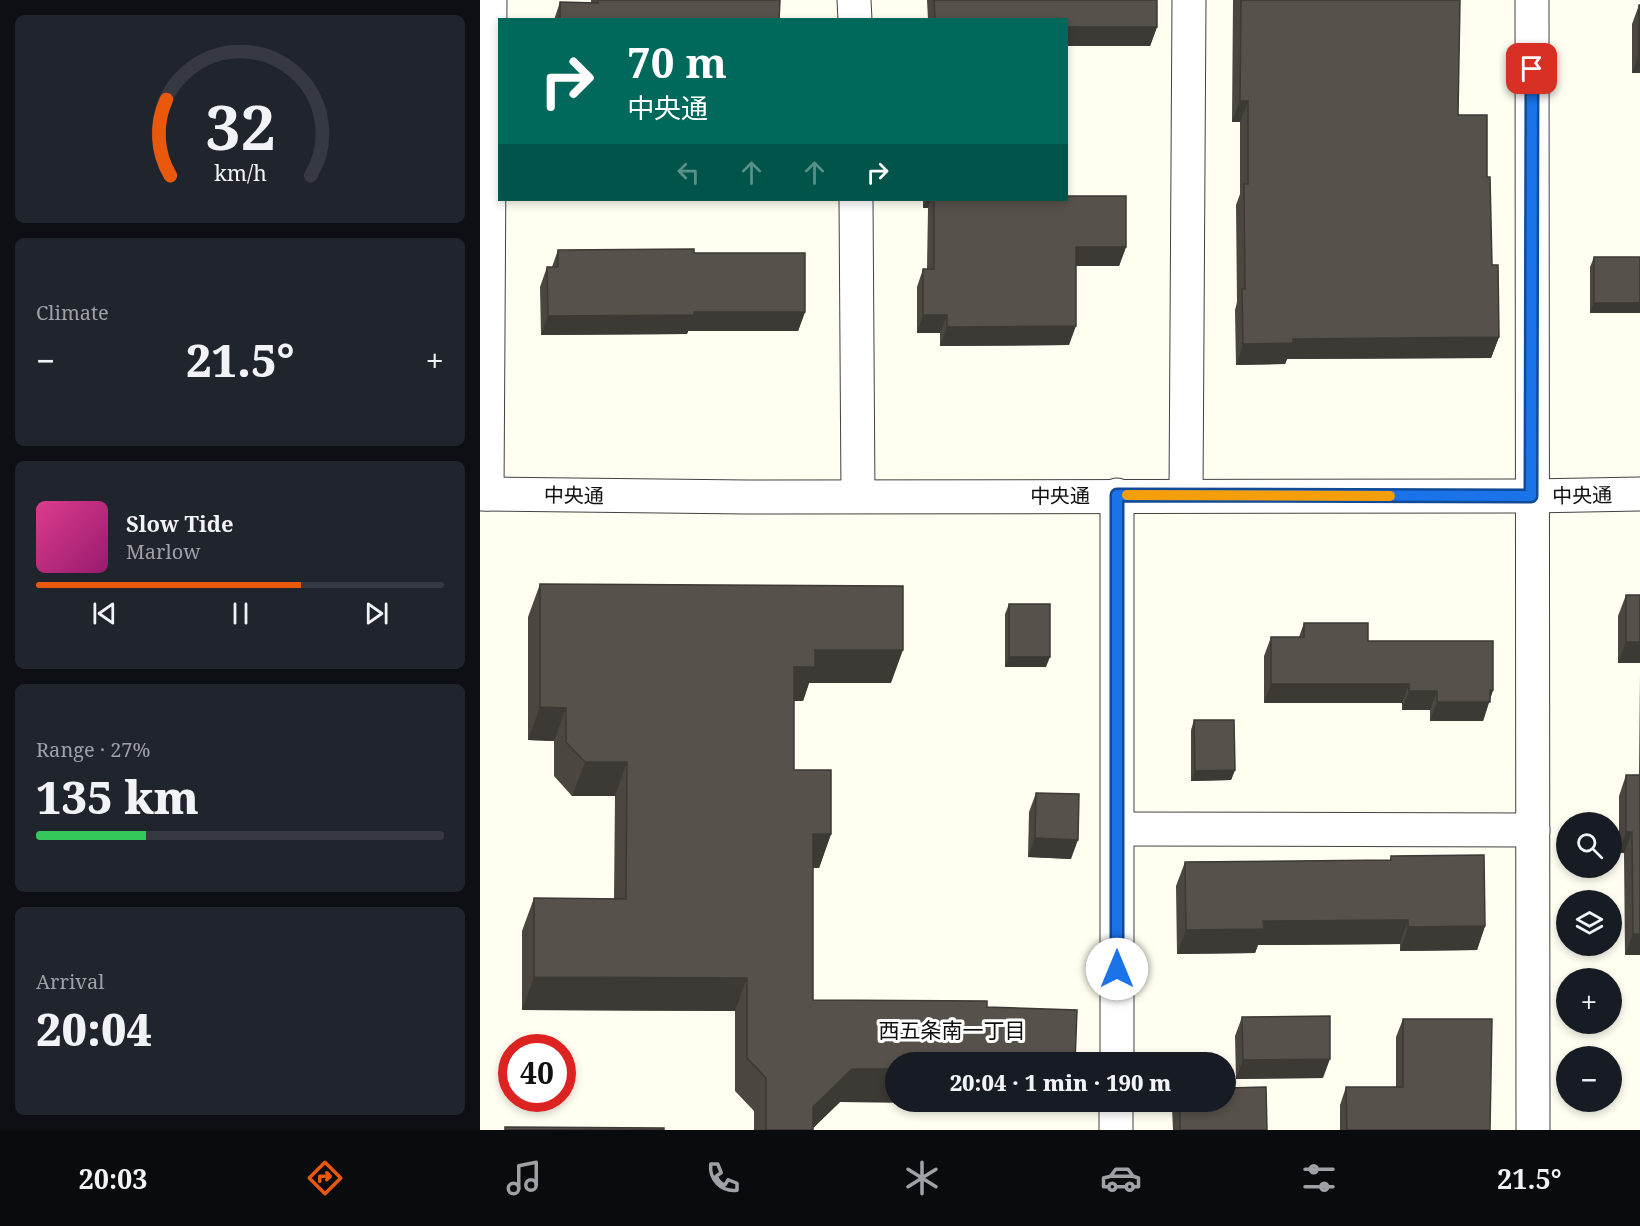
<!DOCTYPE html>
<meta charset="utf-8">
<style>
:root{--surface:#171b24;--page:#20242c;--text:#f1f3f6;--muted:#9ea1a6;--line:#363941;--accent:#ea580c}
body{margin:0;font-family:"Noto Serif","Noto Sans JP",serif;background:var(--page);color:var(--text);height:100vh;display:flex;flex-direction:column;font-size:22px;white-space:nowrap}
*{box-sizing:border-box;margin:0}
p{font-size:20px;color:var(--muted)}
.icon{flex:none;width:33px;height:33px;fill:none;stroke:currentColor;stroke-width:2;stroke-linecap:round;stroke-linejoin:round}
.map{position:relative;flex:1;overflow:hidden}
.sheet{display:flex;flex-direction:column;gap:15px;padding:15px;background:#0d0f14;width:480px}
.sheet>*{flex:none}
.guide{position:absolute;left:18px;top:18px;width:570px;height:183px;border-radius:0px;box-shadow:0 3px 9px #0003;background:#00695c;color:#fff;overflow:hidden}
.controls{position:absolute;left:1076px;top:812px;display:grid;gap:12px}
.controls a{display:grid;place-items:center;width:66px;height:66px;border-radius:50%;background:var(--surface);box-shadow:0 3px 9px #0003;font-size:30px}
.speed{position:absolute;left:18px;top:1034px;display:flex;gap:12px;font-size:30px;font-weight:700;text-align:center}
.speed>*{display:grid;place-content:center;width:78px;height:78px;border-radius:50%;background:var(--surface);box-shadow:0 3px 9px #0003;line-height:1}
.speed .limit{border:9px solid #d22;background:#fff;color:#111}
.pin{position:absolute;display:grid;place-items:center;width:51px;height:51px;color:#fff;margin:-26px;border-radius:12px;box-shadow:0 3px 9px #0006}
.me{position:absolute;width:66px;margin:-33px;rotate:0deg;stroke-linejoin:round;filter:drop-shadow(0 0 4px #0008)}
.turn{display:flex;align-items:center;gap:21px;height:126px;padding:0 30px;font-size:27px}
.turn .icon{width:78px;height:78px;stroke-width:2.5}
.turn b{display:block;font-size:42px;line-height:51px}
.lanes{display:flex;align-items:center;height:57px;padding:0 30px;background:#0003;justify-content:center;gap:30px;direction:ltr}
.lanes .off{opacity:.35}
.big{font-size:45px;font-weight:800;line-height:1.1}
.sheet .widget{flex:1;display:flex;flex-direction:column;justify-content:center;gap:9px;min-width:0;padding:0 21px;border-radius:9px;background:var(--page)}
.sheet .dial{align-items:center;gap:0}
.dial svg{height:156px;overflow:visible;fill:none;stroke:var(--line);stroke-width:7;stroke-linecap:round;text-anchor:middle}
.dial text{fill:var(--text);stroke:none}
.song{display:flex;align-items:center;gap:18px}
.cover{width:72px;height:72px;border-radius:9px;background:linear-gradient(135deg,hsl(330 70% 55%),hsl(320 70% 35%))}
.played{height:6px;border-radius:3px;background:linear-gradient(90deg,var(--accent) 65%,var(--line) 65%)}
.keys{display:flex;justify-content:space-around;direction:ltr}
.heat{display:flex;justify-content:space-between;align-items:center;font-size:33px;direction:ltr}
.charge{height:9px;border-radius:4px;background:linear-gradient(90deg,#34c759 27%,var(--line) 0)}
.trip{position:absolute;left:405px;top:1052px;width:351px;height:60px;border-radius:30px;background:var(--surface);box-shadow:0 3px 9px #0003;font-weight:800;line-height:60px;text-align:center}
.menu{display:flex;height:96px;justify-content:space-around;align-items:center;background:#090b0e;color:var(--muted)}
.menu .icon{width:42px;height:42px}
.menu .active{color:var(--accent)}
.menu b{font-size:27px;color:var(--text)}
main{display:flex;flex:1;min-height:0}
.map>svg:first-child{display:block}
.lines{fill:none;stroke-linecap:round;stroke-linejoin:round}
.minor-casing{stroke:#424242;stroke-width:35}
.minor{stroke:#fff;stroke-width:33}
.wall{fill:#4b4640}
.shaded-wall{fill:#3d3934}
.building{fill:#57514b;stroke:#3d3934;stroke-width:1.5}
.route-casing{stroke:#114b97;stroke-width:15}
.route{stroke:#1a73e8;stroke-width:10}
.slow{stroke:#f59e0b;stroke-width:10}
.labels{text-anchor:middle;dominant-baseline:central;stroke-width:6;stroke-linejoin:round;paint-order:stroke}
.street-label{font-size:20px;fill:#0f0f0f;stroke:#fff}
.neighbourhood-label{font-size:21px;fill:#0f0f0f;stroke:#fff}
</style>
<main>
<section class="sheet">
<div class="widget dial"><svg viewBox="0 0 100 80">
<path d="M14 69A42 42 0 1 1 86 69"/>
<path d="M14 69A42 42 0 0 1 12 30" stroke="#ea580c"/>
<text x="50" y="56" font-size="32" font-weight="700">32</text>
<text x="50" y="72" font-size="11">km/h</text>
</svg></div>
<div class="widget"><p>Climate</p>
<div class="heat"><a>−</a><b class="big">21.5°</b><a>+</a></div>
</div>
<div class="widget">
<div class="song"><i class="cover"></i><div><b>Slow Tide</b><p>Marlow</p></div></div>
<div class="played"></div>
<div class="keys"><svg class="icon" aria-label="previous" viewBox="0 0 24 24"><path d="M18 5L8 12l10 7zM5 5v14"/></svg><svg class="icon" aria-label="pause" viewBox="0 0 24 24"><path d="M8 5v14M16 5v14"/></svg><svg class="icon" aria-label="next" viewBox="0 0 24 24"><path d="M6 5l10 7-10 7zM19 5v14"/></svg></div>
</div>
<div class="widget"><p>Range · 27%</p><b class="big">135 km</b><div class="charge"></div></div>
<div class="widget"><p>Arrival</p><b class="big">20:04</b></div>
</section>
<div class="map">
<svg width="1160" height="1130" viewBox="0 0 1160 1130">
<rect width="100%" height="100%" fill="#fffef1"/>
<g class="lines">
<defs>
<g id="minor">
<path d="M374 0 375 20"/>
<path d="M1052 0 1053 1130"/>
<path d="M376 200 378 495"/>
<path d="M0 494 267 497 1051 496 1160 494"/>
<path d="M7 494 10 0"/>
<path d="M706 495 709 0"/>
<path d="M638 829 1053 830"/>
<path d="M637 1062V495"/>
<path d="M636 1130V1101"/>
</g>
</defs>
<!-- minor casing -->
<use href="#minor" class="minor-casing"/>
<!-- minor -->
<use href="#minor" class="minor"/>
</g>
<!-- wall -->
<g class="wall">
<path d="M111 0H300L299 20H74L80 2H111Z"/>
<path d="M447 0H677V27L670 46H586V20H448Z"/>
<path d="M753 0H980L978 115 1007 177 1012 265 1019 337 1011 358 807 359 805 364 756 365 755 310 757 302 756 205 760 194V122H752Z"/>
<path d="M1159 5 1160 73H1152V24Z"/>
<path d="M443 200H586L646 247 639 266H596L589 345 460 346V333H437V287L443 269H447L448 208H443Z"/>
<path d="M78 250 325 312 318 331H208L207 334 61 335 60 287 67 267H72Z"/>
<path d="M1114 257 1160 313H1110V267Z"/>
<path d="M60 584 411 683H329L323 701H314V770L351 834 339 868H333V1000L507 1007 583 1104 360 1102 333 1128V1130H274V1111L255 1091V1011L42 1010V931L54 898 134 899 135 796H92L74 776V741L48 740V617Z"/>
<path d="M1146 595 1160 663H1138V616Z"/>
<path d="M529 604 566 667H525V614Z"/>
<path d="M824 623 888 641 1013 690 1003 721H950V710H922V703H784V656L791 637H819Z"/>
<path d="M1160 676V955H1145L1144 853H1139V796L1146 775H1159Z"/>
<path d="M714 720 755 770 751 780 711 781V730Z"/>
<path d="M556 793 591 859 548 857 549 812Z"/>
<path d="M911 856 1005 926 997 950 920 951V944L778 945 775 953 697 954 696 886 705 862 910 860Z"/>
<path d="M762 1017 843 1078 756 1079 755 1036Z"/>
<path d="M923 1019 1010 1130H860V1105L866 1087H916V1037Z"/>
<path d="M695 1101H746L787 1130H693L692 1108Z"/>
</g>
<!-- shaded-wall -->
<g class="shaded-wall">
<path d="M586 27H677L670 46H586Z"/>
<path d="M1159 54H1160V73H1152Z"/>
<path d="M760 101H768L760 122H752Z"/>
<path d="M446 200H451L448 208H443Z"/>
<path d="M596 247H646L639 266H589Z"/>
<path d="M1114 303H1160V313H1110Z"/>
<path d="M214 312H325L318 331H208L207 334 61 335 68 316Z"/>
<path d="M443 315H467L460 333H437Z"/>
<path d="M596 326 589 345 460 346 467 327Z"/>
<path d="M1019 337 1011 358 807 359 805 364 756 365 763 344 813 339Z"/>
<path d="M1146 642H1160V663H1138Z"/>
<path d="M335 650H423L411 683H329L323 701H301L314 667Z"/>
<path d="M529 657H570L566 667H525Z"/>
<path d="M791 684H929L922 703H784Z"/>
<path d="M1010 690H1013L1003 721H950L957 702Z"/>
<path d="M929 691H957L950 710H922Z"/>
<path d="M60 707 86 708 74 741 48 740Z"/>
<path d="M105 762H147L135 796H92Z"/>
<path d="M755 770 751 780 711 781 715 771Z"/>
<path d="M1146 832H1152L1144 853H1139Z"/>
<path d="M333 834H351L339 868 321 867Z"/>
<path d="M555 838 598 840 591 859 548 857Z"/>
<path d="M928 920 920 944 778 945 775 953 697 954 706 930 783 921Z"/>
<path d="M1005 926 997 950 920 951 928 927Z"/>
<path d="M1153 934H1160V955H1145Z"/>
<path d="M54 977 267 978 255 1011 42 1010Z"/>
<path d="M850 1059 843 1078 756 1079 763 1060Z"/>
<path d="M372 1069H416V1101H584L583 1104 360 1102 331 1130 333 1107Z"/>
</g>
<!-- building -->
<g class="building">
<path d="M118 0H300L299 20H80V2L118 3Z"/>
<path d="M454 0H677V27H586V20H455Z"/>
<path d="M761 0H980L978 115H1007V177H1010L1012 265H1018L1019 337 813 339V343L763 344 762 289H765L764 184H768V101H760Z"/>
<rect x="1159" y="5" width="1" height="49"/>
<path d="M586 196H646V247H596V326L467 327V315H443V269H454V200H586Z"/>
<path d="M214 249V253H325V312H214V315L68 316 67 267H78V250Z"/>
<rect x="1114" y="257" width="46" height="46"/>
<path d="M60 584 423 586V650H335V667H314V770H351V834H333V1000L507 1001V1007L597 1010 595 1062H416V1069H372L333 1107V1130H286V1078L267 1058V978L54 977V898L146 899 147 762H105L86 742V708L60 707Z"/>
<rect x="1146" y="595" width="14" height="47"/>
<rect x="529" y="604" width="41" height="53"/>
<path d="M824 623H888V641H1013V690H1010V702H957V691H929V684H791V637H824Z"/>
<path d="M714 720H754L755 770 715 771Z"/>
<path d="M1146 775H1160V934H1153L1152 832H1146Z"/>
<path d="M556 793 599 794 598 840 555 838Z"/>
<path d="M1004 855 1005 926 928 927V920L783 921 784 929 706 930 705 862 911 860V856Z"/>
<path d="M850 1016V1059L763 1060 762 1017Z"/>
<path d="M923 1019H1012L1010 1130H867L866 1087H923Z"/>
<path d="M786 1087 787 1130H700V1101H746V1088Z"/>
<path d="M25 1127 184 1128V1130H25Z"/>
</g>
<g class="lines">
<defs>
<path id="route" d="M637 969V495L1051 496 1052 69"/>
</defs>
<!-- route casing -->
<use href="#route" class="route-casing"/>
<!-- route -->
<use href="#route" class="route"/>
<!-- slow -->
<path class="slow" d="M647 495 910 496"/>
</g>
<g class="labels">
<!-- street labels -->
<g class="street-label">
<text transform="translate(94 495) rotate(1)">中央通</text>
<text x="580" y="495">中央通</text>
<text transform="translate(1102 495) rotate(-1)">中央通</text>
</g>
<!-- neighbourhood labels -->
<g class="neighbourhood-label">
<text x="472" y="1030">西五条南一丁目</text>
</g>
</g>
</svg>
<div class="controls">
<a><svg class="icon" aria-label="search" viewBox="0 0 24 24"><circle cx="10" cy="10" r="6"/><path d="M15 15l6 6"/></svg></a>
<a><svg class="icon" aria-label="layers" viewBox="0 0 24 24"><path d="M12 4l9 5-9 5-9-5zM3 14l9 5 9-5"/></svg></a>
<a>+</a>
<a>−</a>
</div>
<div class="speed"><div class="limit">40</div></div>
<div class="pin" style="left:1052px;top:69px;background:#d93025"><svg class="icon" aria-label="arrive" viewBox="0 0 24 24"><path d="M6 21V4h12l-3 4 3 4H6"/></svg></div>
<svg class="me" style="left:637px;top:969px" viewBox="-20 -20 40 40"><circle r="19" fill="#fff"/><path d="M0-13L10 11 0 6-10 11z" fill="#1a73e8"/></svg>
<div class="trip">20:04 · 1 min · 190 m</div>
<div class="guide">
<div class="turn"><svg class="icon" aria-label="right" viewBox="0 0 24 24"><path d="M7 20v-9h11M14 6l5 5-5 5"/></svg><div><b>70 m</b>中央通</div></div>
<div class="lanes"><svg class="icon off" aria-label="left" viewBox="0 0 24 24"><path d="M17 20v-9H6M10 6l-5 5 5 5"/></svg><svg class="icon off" aria-label="ahead" viewBox="0 0 24 24"><path d="M12 20V5M6 11l6-6 6 6"/></svg><svg class="icon off" aria-label="ahead" viewBox="0 0 24 24"><path d="M12 20V5M6 11l6-6 6 6"/></svg><svg class="icon" aria-label="right" viewBox="0 0 24 24"><path d="M7 20v-9h11M14 6l5 5-5 5"/></svg></div>
</div>
</div>
</main>
<nav class="menu">
<b>20:03</b>
<svg class="icon active" aria-label="directions" viewBox="0 0 24 24"><path d="M12 3l9 9-9 9-9-9zM9 14v-3h6M13 9l2 2-2 2"/></svg>
<svg class="icon" aria-label="music" viewBox="0 0 24 24"><path d="M9 18V5l10-2v13"/><circle cx="6" cy="18" r="3"/><circle cx="16" cy="16" r="3"/></svg>
<svg class="icon" aria-label="phone" viewBox="0 0 24 24"><path d="M5 4h4l2 5-3 2q2 4 5 5l2-3 5 2v4C11 20 4 13 5 4z"/></svg>
<svg class="icon" aria-label="climate" viewBox="0 0 24 24"><path d="M12 3v18M4 7l16 10M4 17L20 7"/></svg>
<svg class="icon" aria-label="car" viewBox="0 0 24 24"><path d="M5 17H2v-5l4-1 3-4h7l3 4 3 1v5h-3M9 17h6M6 11h13"/><circle cx="7" cy="17" r="2"/><circle cx="17" cy="17" r="2"/></svg>
<svg class="icon" aria-label="filters" viewBox="0 0 24 24"><path d="M4 7h16M4 17h16"/><circle cx="9" cy="7" r="2"/><circle cx="15" cy="17" r="2"/></svg>
<b>21.5°</b>
</nav>
